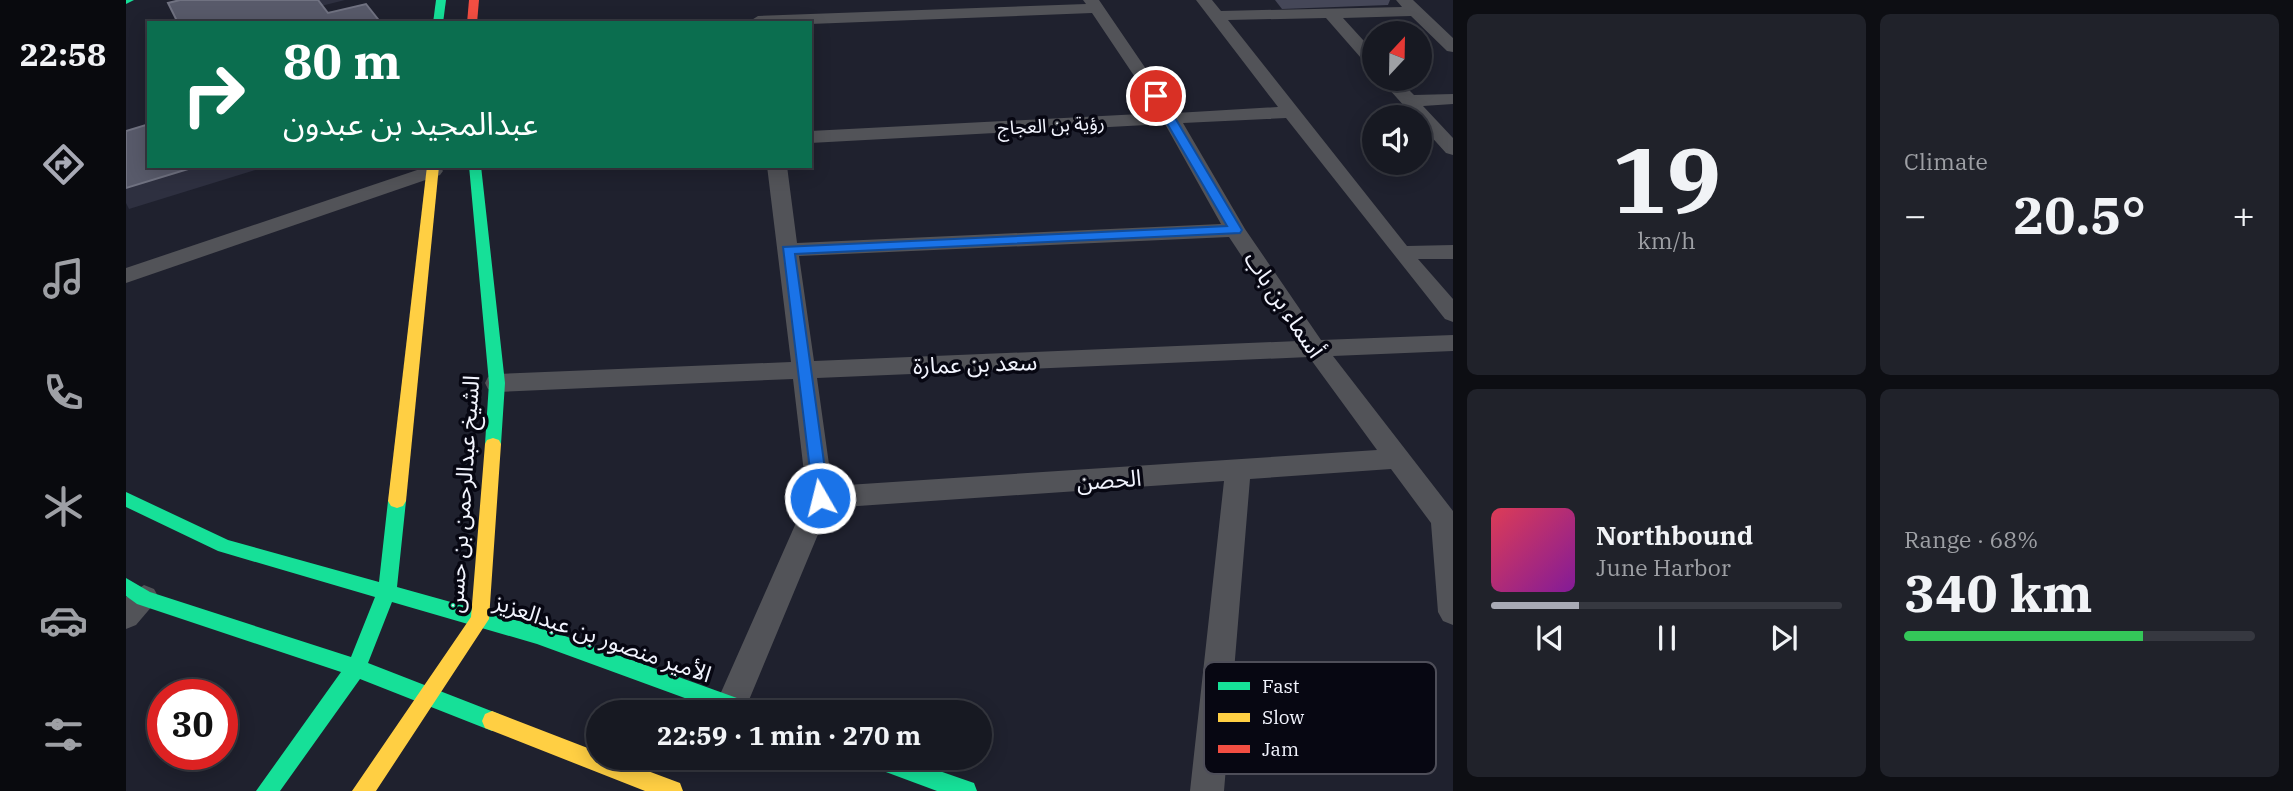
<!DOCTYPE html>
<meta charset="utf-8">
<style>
:root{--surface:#171922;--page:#20222a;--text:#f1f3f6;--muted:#9ea0a5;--line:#363840;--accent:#a8aab5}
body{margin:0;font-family:"IBM Plex Serif","Noto Sans Arabic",serif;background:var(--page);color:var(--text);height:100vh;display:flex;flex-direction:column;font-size:26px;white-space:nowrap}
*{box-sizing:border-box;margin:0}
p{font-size:23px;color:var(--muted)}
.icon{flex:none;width:38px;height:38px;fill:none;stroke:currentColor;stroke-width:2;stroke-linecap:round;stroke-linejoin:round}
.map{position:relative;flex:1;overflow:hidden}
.details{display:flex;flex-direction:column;gap:14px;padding:14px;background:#0d0e13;width:840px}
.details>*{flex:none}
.hud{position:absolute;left:21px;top:21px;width:665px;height:147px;border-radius:0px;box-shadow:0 4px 18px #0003,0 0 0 2px var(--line);background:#0b6e4f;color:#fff;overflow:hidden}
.needle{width:46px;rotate:22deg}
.fabs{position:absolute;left:1236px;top:21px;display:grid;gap:14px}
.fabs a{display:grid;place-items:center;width:70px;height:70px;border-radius:50%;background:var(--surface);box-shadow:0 4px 18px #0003,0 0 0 2px var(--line);font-size:35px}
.speed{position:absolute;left:21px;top:679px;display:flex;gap:14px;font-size:35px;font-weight:700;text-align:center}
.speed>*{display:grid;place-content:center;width:91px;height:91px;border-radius:50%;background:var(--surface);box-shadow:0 4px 18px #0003,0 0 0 2px var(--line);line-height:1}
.speed .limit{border:10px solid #d22;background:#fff;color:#111}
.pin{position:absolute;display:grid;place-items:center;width:60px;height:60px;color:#fff;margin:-30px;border:4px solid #fff;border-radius:50%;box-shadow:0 2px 7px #0007}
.me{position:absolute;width:77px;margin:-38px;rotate:352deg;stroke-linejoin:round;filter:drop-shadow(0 0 5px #0008)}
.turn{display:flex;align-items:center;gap:24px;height:147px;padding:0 21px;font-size:32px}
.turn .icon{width:91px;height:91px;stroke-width:2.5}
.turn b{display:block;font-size:49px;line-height:60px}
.big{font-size:52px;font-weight:800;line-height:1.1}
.details .widget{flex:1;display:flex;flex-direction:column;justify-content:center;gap:10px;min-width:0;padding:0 24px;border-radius:10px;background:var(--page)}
.details .dial{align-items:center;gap:0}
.dial b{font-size:91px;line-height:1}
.song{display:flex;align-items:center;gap:21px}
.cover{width:84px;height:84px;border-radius:10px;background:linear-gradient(135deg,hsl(350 70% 55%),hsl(290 70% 35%))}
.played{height:7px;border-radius:4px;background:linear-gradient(90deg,var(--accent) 25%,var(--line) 25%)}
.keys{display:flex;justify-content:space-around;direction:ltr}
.heat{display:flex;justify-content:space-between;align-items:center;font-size:38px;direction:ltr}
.charge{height:10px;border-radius:5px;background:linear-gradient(90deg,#34c759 68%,var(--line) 0)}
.details .tiles{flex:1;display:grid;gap:14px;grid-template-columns:repeat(2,1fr)}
.trip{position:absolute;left:460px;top:700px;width:406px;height:70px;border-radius:35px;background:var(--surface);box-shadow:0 4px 18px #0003,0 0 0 2px var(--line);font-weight:800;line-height:70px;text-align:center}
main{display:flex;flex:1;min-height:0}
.tab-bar{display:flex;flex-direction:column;width:126px;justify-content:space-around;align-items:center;background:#090a0e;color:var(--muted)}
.tab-bar .icon{width:49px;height:49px}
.tab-bar .on{color:var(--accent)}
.tab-bar b{font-size:32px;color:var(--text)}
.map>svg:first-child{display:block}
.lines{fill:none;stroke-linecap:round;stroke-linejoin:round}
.street{fill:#525358;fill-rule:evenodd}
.fast{fill:#16e098;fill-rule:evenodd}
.slow{fill:#ffcf43;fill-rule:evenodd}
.jam{fill:#f24e42;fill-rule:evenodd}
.wall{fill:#454758}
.shaded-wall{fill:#2e3040}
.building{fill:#585a6a;stroke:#707281;stroke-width:2}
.route{fill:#1a73e8;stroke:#114b97;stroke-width:2}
.labels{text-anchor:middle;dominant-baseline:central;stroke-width:7;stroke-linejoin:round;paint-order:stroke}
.far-street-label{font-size:19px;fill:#f2f4fe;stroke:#070712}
.street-label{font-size:23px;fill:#f2f4fe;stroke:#070712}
.key{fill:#070712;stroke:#4e4e59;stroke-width:2}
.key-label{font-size:19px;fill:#f2f4fe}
</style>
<main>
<nav class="tab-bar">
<b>22:58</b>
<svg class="icon on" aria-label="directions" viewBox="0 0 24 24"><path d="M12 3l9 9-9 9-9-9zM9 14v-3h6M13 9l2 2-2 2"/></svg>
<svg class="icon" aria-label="music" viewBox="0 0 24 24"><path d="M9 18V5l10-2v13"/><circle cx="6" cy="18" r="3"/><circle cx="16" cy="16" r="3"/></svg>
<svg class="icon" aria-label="phone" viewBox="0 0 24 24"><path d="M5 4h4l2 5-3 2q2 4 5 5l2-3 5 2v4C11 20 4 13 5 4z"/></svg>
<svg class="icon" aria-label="climate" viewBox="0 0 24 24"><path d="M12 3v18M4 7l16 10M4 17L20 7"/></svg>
<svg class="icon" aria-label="car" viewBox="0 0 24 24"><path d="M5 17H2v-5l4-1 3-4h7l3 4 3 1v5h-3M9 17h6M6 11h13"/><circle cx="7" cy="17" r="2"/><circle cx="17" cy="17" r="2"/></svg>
<svg class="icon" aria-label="filters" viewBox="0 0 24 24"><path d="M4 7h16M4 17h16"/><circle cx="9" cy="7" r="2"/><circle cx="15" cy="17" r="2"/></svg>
</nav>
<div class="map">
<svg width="1327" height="791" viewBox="0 0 1327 791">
<rect width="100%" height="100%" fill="#1f212e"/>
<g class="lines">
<!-- street -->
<g class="street">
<path d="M957 0H973L1050 113 1152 107 1070 0H1086L1095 11 1276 7 1270 0H1287L1327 38V52L1321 51 1285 16 1217 18 1248 52V67L1242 66 1200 18 1102 20 1281 246 1327 245V259H1292L1327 299V322L1319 319 1160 118 1057 123 1119 229 1195 340 1327 335V351L1207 356 1327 511V625L1317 621 1312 612 1305 523 1265 469 1124 479 1098 791H1064L1098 481 703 508 618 712H592L589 706 681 498 667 379 371 392 362 389 359 383 362 377 371 374 665 362 641 166H661L671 243 1095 224 1039 124 684 143V131L1033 113 966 13 684 24 624 21 632 16 960 4ZM1103 237 1172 341 688 361 673 256ZM1183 357 1251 450 706 486 691 378Z"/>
<path d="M1254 79H1272L1288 95 1327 94V104L1297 106 1327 138V155L1320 153 1293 123V117H1288Z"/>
<path d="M300 167H314L317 171 314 175 0 283V268Z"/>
<path d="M18 585 28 589 33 598 10 625 0 629V597Z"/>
</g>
<!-- fast -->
<g class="fast">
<path d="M0 0H8L0 4Z"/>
<path d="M310 0H320L317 23H307Z"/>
<path d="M343 166H355L379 383 375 444 373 448H361L359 444 363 383Z"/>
<path d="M0 492 102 540 253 582 262 501 265 496 271 494 277 496 280 501 271 587 411 626 622 702 629 705 632 712H597L411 644 266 602 242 663 373 714 376 721 373 728 366 731 234 679 154 791H130L215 672 11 604 0 596V578L24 592 225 657 249 597 92 551 0 507Z"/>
<path d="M738 758H776L848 783 851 791H811L741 765Z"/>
</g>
<!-- slow -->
<g class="slow">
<path d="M301 166H313L280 501 277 506 271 508 265 506 262 501Z"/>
<path d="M367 438 373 440 375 444 363 619 250 791H226L345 617 359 444 361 440Z"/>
<path d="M366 711 472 752V758H487L554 783 557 791H519L359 728 356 721 359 714Z"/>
</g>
<!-- jam -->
<path class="jam" d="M343 0H353L351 23H341Z"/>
</g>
<!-- wall -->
<path class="wall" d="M1149 0H1264L1262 5 1156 9Z"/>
<!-- shaded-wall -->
<g class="shaded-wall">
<path d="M189 0H219L191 7Z"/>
<path d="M72 166H142L3 209 0 203V188Z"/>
</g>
<!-- building -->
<g class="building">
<path d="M54 0H192L202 13 240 4 255 23H52L42 3Z"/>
<path d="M23 124V166H72L0 188V131Z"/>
</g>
<!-- route -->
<path class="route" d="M1030 93 1036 96 1116 230 1114 233 669 254 703 498 694 505 688 503 657 247 1101 226 1025 96Z"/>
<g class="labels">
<!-- far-street labels -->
<g class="far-street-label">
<text transform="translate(925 125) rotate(-3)">رؤية بن العجاج</text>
</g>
<!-- street labels -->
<g class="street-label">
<text transform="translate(1159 304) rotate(56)">أسماء بن باب</text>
<text transform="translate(849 363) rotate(-2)">سعد بن عمارة</text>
<text transform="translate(983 479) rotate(-4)">الحصن</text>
<text transform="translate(336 494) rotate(-86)">الشيخ عبدالرحمن بن حسن</text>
<text transform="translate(477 637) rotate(19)">الأمير منصور بن عبدالعزيز</text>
</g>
</g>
<!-- legend -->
<rect x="1078" y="662" width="232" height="112" rx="10" class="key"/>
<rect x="1092" y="682" width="32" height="8" fill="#16e098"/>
<rect x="1092" y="713" width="32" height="9" fill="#ffcf43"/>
<rect x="1092" y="745" width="32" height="8" fill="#f24e42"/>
<g class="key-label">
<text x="1136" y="693">Fast</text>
<text x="1136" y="724">Slow</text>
<text x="1136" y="756">Jam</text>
</g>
</svg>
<div class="fabs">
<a><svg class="needle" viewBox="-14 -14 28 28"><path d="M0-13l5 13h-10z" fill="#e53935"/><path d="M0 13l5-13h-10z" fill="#9ea0a5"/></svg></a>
<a><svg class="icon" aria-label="sound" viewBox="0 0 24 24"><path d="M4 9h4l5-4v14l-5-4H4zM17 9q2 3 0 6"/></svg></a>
</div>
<div class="speed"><div class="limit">30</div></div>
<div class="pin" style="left:1030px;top:96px;background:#d93025"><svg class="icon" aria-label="arrive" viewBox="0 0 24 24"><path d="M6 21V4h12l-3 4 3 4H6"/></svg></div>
<svg class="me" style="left:694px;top:498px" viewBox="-20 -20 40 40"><circle r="17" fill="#1a73e8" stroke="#fff" stroke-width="3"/><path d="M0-11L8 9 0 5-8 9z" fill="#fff"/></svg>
<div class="trip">22:59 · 1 min · 270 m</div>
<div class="hud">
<div class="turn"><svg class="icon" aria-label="right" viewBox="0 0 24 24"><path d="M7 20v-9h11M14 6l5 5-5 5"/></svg><div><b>80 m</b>عبدالمجيد بن عبدون</div></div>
</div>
</div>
<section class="details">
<div class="tiles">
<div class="widget dial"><b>19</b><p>km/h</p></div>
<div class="widget"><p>Climate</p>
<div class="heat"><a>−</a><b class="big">20.5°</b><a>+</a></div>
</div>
<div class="widget">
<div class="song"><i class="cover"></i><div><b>Northbound</b><p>June Harbor</p></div></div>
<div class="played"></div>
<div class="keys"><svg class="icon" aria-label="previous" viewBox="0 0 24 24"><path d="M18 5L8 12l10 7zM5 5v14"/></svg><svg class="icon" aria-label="pause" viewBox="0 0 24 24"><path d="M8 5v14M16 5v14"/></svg><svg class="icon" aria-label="next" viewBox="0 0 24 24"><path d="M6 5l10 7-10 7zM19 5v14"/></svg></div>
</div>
<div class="widget"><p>Range · 68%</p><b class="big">340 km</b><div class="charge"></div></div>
</div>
</section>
</main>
